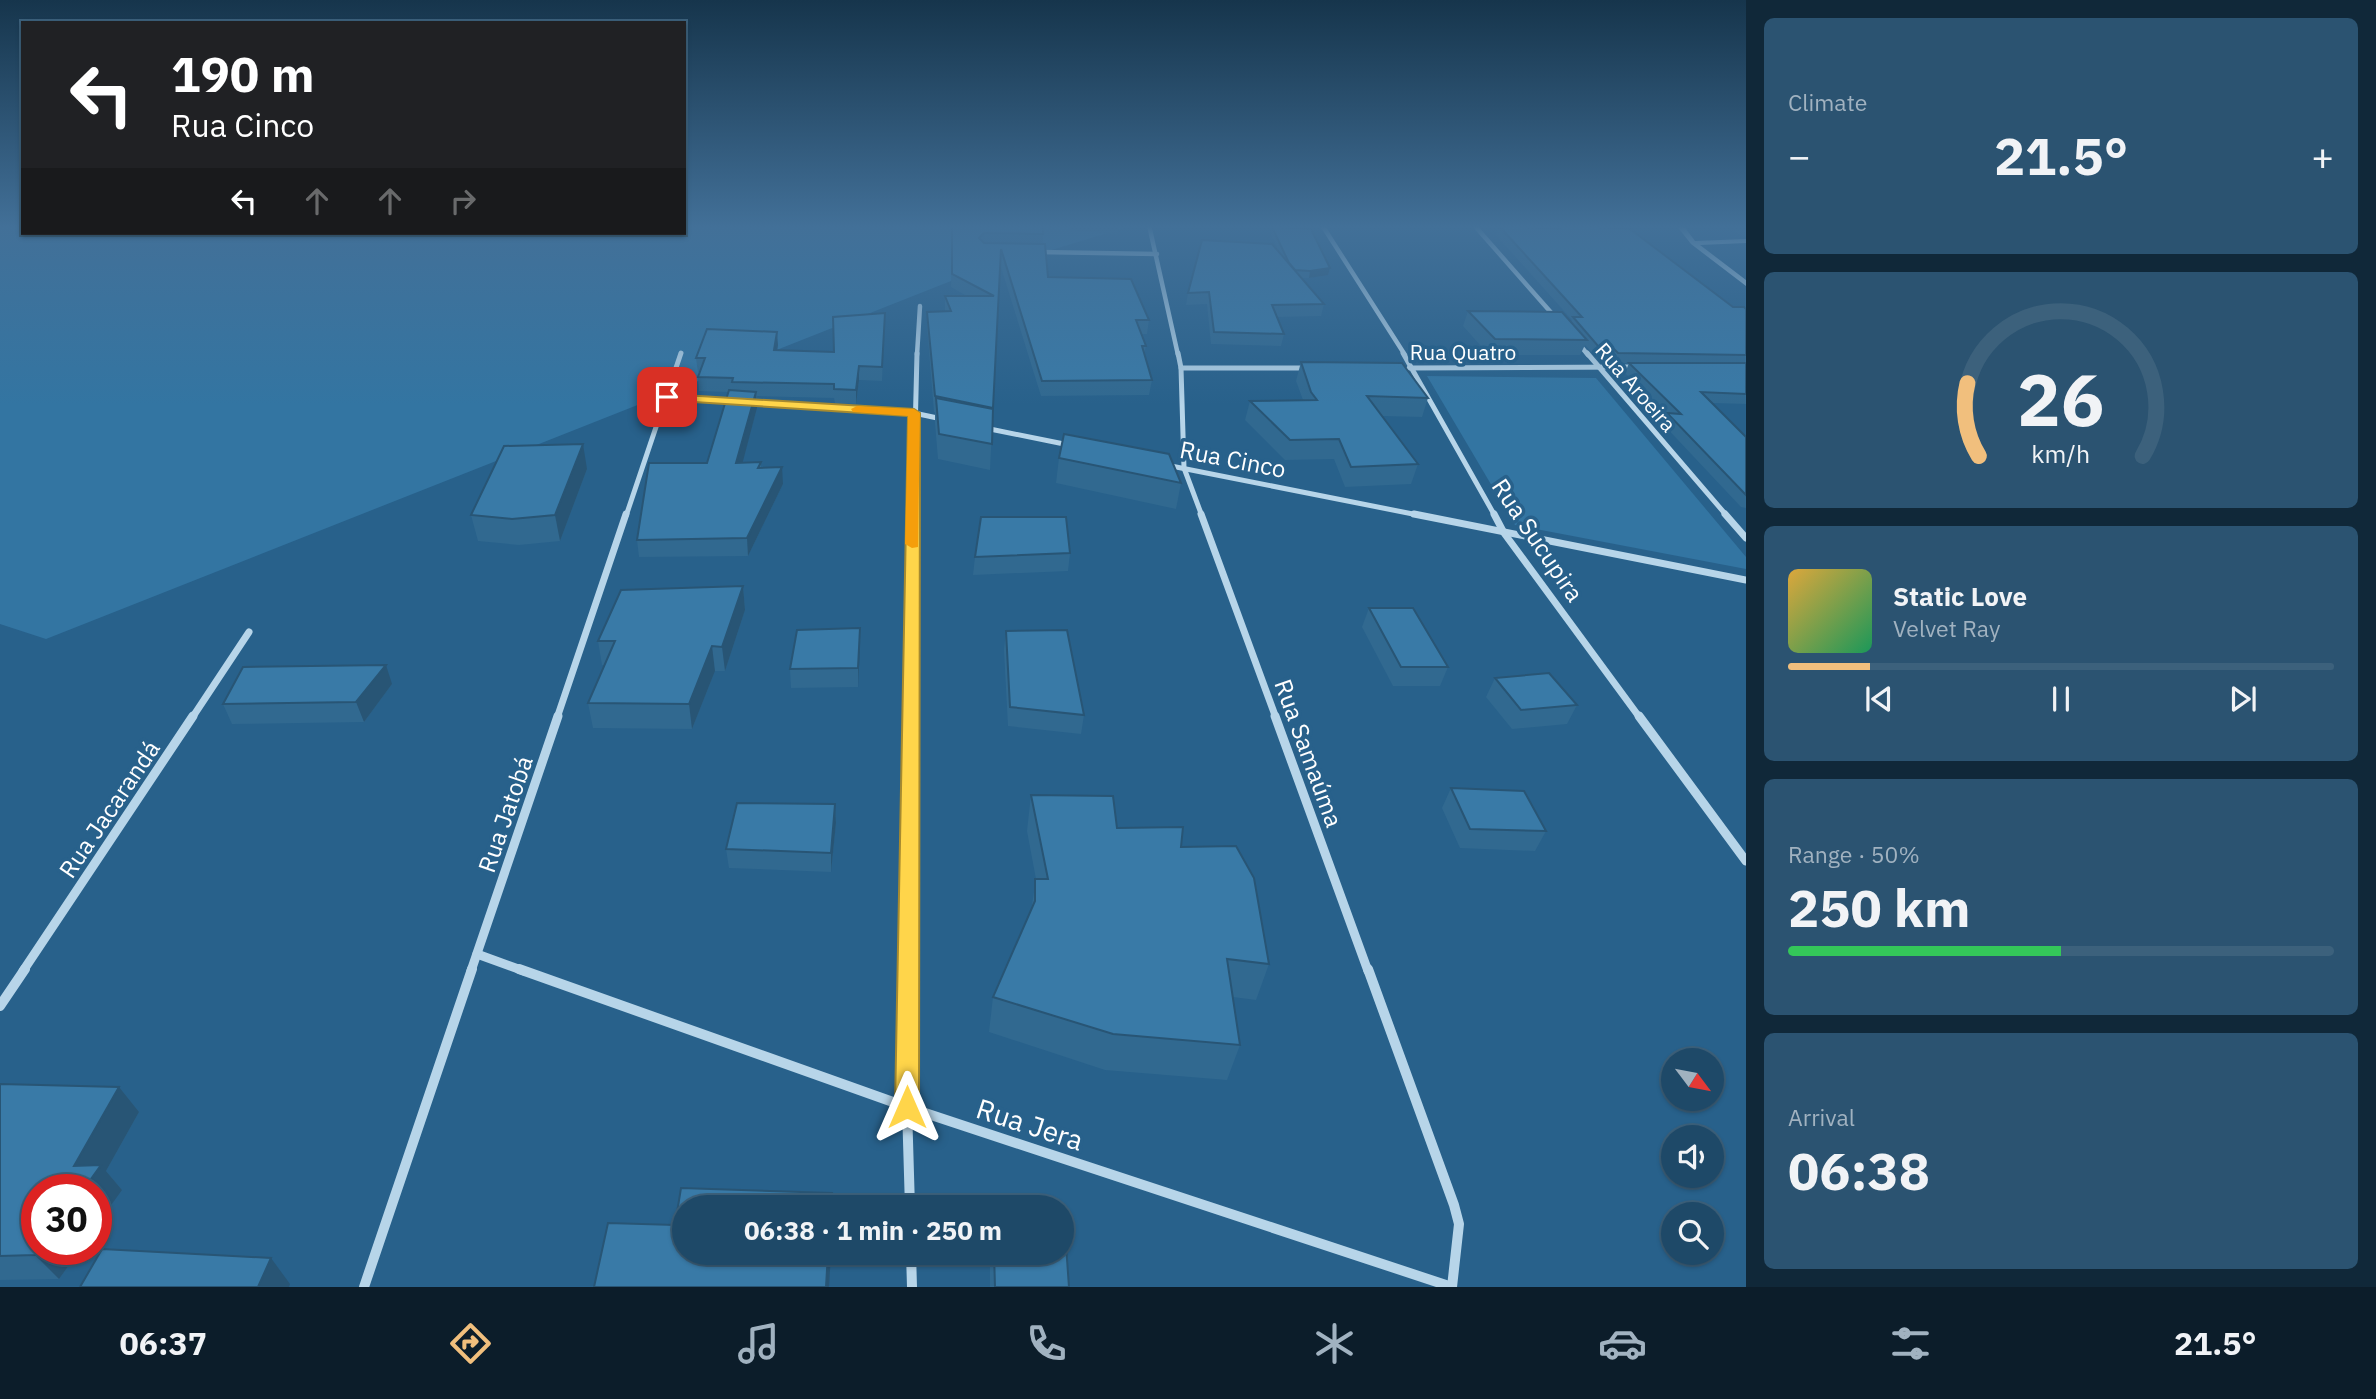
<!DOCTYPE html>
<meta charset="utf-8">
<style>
:root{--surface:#1e4968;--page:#2b5371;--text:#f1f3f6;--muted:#a1b2c0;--line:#3c617c;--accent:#f1bf7d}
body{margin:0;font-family:"IBM Plex Sans",sans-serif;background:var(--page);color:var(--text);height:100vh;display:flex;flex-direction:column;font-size:26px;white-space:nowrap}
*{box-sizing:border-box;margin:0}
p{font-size:23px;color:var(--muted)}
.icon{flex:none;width:38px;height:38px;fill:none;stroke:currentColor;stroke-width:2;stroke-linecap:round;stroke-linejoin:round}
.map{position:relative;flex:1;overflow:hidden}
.details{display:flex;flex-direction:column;gap:18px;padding:18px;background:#102839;width:630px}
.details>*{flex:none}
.hud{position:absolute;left:21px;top:21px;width:665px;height:214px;border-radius:0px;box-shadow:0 2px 5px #0004,0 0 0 2px var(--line);background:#202124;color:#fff;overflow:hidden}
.needle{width:46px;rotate:122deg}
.buttons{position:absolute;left:1661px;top:1048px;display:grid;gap:14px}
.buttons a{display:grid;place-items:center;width:63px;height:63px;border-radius:50%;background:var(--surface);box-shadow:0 2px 5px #0004,0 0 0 2px var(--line);font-size:35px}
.speed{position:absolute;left:21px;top:1174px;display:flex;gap:14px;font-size:35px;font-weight:700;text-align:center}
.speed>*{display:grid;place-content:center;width:91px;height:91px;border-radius:50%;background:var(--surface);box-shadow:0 2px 5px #0004,0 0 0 2px var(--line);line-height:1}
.speed .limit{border:10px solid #d22;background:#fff;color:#111}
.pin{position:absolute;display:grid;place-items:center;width:60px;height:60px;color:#fff;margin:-30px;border-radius:14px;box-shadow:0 4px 10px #0006}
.me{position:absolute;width:77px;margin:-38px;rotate:0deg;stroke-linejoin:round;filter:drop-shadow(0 0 5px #0008)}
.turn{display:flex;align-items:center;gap:24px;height:147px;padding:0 35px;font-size:32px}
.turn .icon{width:91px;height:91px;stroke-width:2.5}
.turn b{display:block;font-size:49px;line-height:60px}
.lanes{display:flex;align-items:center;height:66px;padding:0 35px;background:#0003;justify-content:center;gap:35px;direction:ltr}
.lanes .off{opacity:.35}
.big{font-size:52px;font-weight:700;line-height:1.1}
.details .tile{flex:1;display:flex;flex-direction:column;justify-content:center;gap:10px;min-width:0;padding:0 24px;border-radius:10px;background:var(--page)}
.details .dial{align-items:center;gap:0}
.dial svg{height:182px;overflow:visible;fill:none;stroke:var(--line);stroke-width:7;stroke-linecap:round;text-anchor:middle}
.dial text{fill:var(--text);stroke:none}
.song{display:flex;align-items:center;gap:21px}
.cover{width:84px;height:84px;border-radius:10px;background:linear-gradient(135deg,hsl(40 70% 55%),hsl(150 70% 35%))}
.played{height:7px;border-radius:4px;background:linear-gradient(90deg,var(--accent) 15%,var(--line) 15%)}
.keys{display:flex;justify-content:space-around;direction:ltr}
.heat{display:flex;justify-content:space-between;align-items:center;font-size:38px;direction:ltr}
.charge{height:10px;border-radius:5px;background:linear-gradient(90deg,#34c759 50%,var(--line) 0)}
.trip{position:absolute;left:672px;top:1195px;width:402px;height:70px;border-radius:35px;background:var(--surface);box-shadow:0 2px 5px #0004,0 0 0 2px var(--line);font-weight:700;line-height:70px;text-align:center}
.tabs{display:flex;height:112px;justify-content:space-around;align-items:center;background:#0c1d2a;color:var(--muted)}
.tabs .icon{width:49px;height:49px}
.tabs .on{color:var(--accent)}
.tabs b{font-size:32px;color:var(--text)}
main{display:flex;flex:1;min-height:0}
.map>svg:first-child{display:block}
.green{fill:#3375a2}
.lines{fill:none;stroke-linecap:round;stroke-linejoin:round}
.minor-far4{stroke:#b7d5e9;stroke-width:4.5}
.minor-far3{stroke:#b7d5e9;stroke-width:5}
.minor-far2{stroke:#b7d5e9;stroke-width:7}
.minor-far1{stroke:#b7d5e9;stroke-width:9}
.minor{stroke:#b7d5e9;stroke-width:10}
.tertiary{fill:#b7d5e9;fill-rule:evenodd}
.wall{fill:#316990}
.shaded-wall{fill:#285575}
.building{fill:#397aa7;stroke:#285575;stroke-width:2}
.route{fill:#ffd54a;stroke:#a68a30;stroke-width:2}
.slow{fill:#f59e0b}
.labels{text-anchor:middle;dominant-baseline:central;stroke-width:7;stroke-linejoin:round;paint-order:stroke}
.far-street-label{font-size:21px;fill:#fff;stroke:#28618b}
.street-label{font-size:24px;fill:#fff;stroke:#28618b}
.near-street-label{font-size:28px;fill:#fff;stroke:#28618b}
</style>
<main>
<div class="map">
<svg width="1746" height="1287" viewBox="0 0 1746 1287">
<rect width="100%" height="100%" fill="#28618b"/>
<!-- green -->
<g class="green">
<path d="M0 225H23V233H684V225H1134L956 279 46 639 0 624Z"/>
<path d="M1427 376 1596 378 1746 557V569L1515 525Z"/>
</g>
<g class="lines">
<!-- minor-far4 -->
<g class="minor-far4">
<path d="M1149 225 1178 355"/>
<path d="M1322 225 1405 355"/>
<path d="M1474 225 1555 317"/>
<path d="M1039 252 1157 254"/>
<path d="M1579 344 1588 355"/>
<path d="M917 355 920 306"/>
</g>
<!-- minor-far3 -->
<g class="minor-far3">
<path d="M1178 353 1181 368 1184 468 1202 516"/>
<path d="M1403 353 1495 516"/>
<path d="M1587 353 1727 516"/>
<path d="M1181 368H1306"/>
<path d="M1409 368 1635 367"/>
<path d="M667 397 733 401"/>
<path d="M749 402 914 413 942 419"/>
<path d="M985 428 1069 445"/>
<path d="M1166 465 1423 516"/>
<path d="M626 516 681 353"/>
<path d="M913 516 917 353"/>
</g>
<!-- minor-far2 -->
<g class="minor-far2">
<path d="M1201 514 1276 718"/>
<path d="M1414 514 1746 580"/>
<path d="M1494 514 1504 533 1640 718"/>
<path d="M1725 514 1746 538"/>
<path d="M192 718 249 632"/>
<path d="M557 718 626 514"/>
<path d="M911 718 913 514"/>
</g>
<!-- minor-far1 -->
<g class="minor-far1">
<path d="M1275 716 1368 971"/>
<path d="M1639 716 1746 861"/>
<path d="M477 954 524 971"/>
<path d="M23 971 193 716"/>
<path d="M471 971 558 716"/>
<path d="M908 971 911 716"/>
</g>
<!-- minor -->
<g class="minor">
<path d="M519 969 907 1107 1452 1287"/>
<path d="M908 969 907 1107 910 1208"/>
<path d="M1368 969 1454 1205 1459 1224 1452 1287"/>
<path d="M0 1006 25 969"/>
<path d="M911 1253 912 1287"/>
<path d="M364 1287 472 969"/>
</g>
<!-- tertiary -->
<path class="tertiary" d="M1676 225H1683L1695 241 1746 239V243L1700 245 1746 280V286L1691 244Z"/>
</g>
<!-- wall -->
<g class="wall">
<path d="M952 225 1043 234V244L1048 277 1149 320 1147 334H1141L1146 346 1144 354 1152 380 1149 395 1041 396 1000 264 990 470 938 459 935 423V412H934L927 326V312L945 311V296H967L951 287Z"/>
<path d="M1068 225H1118L1117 234 1069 230Z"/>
<path d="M1556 225 1733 307 1746 309V404L1712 403 1746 437V508L1741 507 1662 423 1667 415 1625 373 1629 363H1653H1614L1607 356 1594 355 1585 345 1580 355H1489L1463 326 1468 311 1571 322 1572 320 1496 235 1499 226 1555 228Z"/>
<path d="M1727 225H1746V237L1740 235Z"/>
<path d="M1272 227 1330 268 1328 275 1309 278H1301L1324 304 1321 316 1277 317 1284 334 1281 346 1211 344 1207 304 1186 305 1188 293 1279 252 1271 234Z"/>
<path d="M885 313 882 381 859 380 856 404 835 403 834 398 757 396V408L742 463 761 462V468L783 484 748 556 639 557 637 540 707 463 728 392 699 391 698 377 700 372H698L696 358 778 345 777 350 834 352Z"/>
<path d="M1301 362 1428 398 1422 417 1382 416 1418 464 1411 484 1345 487 1334 459 1285 460 1245 420 1250 401 1303 400 1296 381Z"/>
<path d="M1059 458 1181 483 1176 509 1056 483Z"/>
<path d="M587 469 560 541 519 545 478 541 471 515Z"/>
<path d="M1070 553 1068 571 973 575 975 557Z"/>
<path d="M743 586 745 610 725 671H715L692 729 593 728 588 703 605 665H602L598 641Z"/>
<path d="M1369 608 1448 667 1440 686H1393L1362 627Z"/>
<path d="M860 628 858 687 791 688 790 669Z"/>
<path d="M1006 631 1084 715 1081 734 1008 726 1004 650Z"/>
<path d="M1495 678 1577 705 1567 724 1512 729 1486 697Z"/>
<path d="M392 684 364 722 232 724 223 704Z"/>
<path d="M1451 788 1546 831 1535 851 1460 848 1442 808Z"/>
<path d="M1031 795 1117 828 1181 847 1269 964 1256 1000 1233 997 1240 1045 1227 1080 1105 1070 989 1032 993 997 1031 911 1036 879 1027 831Z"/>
<path d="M835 804 836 823 831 872 729 868 726 849Z"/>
<path d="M0 1084 139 1112 106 1171 122 1190 37 1250H80L59 1279 0 1280Z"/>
<path d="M992 1253H1062L1069 1287H990V1266Z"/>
</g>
<!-- shaded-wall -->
<g class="shaded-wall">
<path d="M1330 268 1328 275 1309 278 1310 271Z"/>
<path d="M777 332 778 345 775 364 774 350Z"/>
<path d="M859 366V380L856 404V390Z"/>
<path d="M756 392 757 408 738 480 736 463Z"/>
<path d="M583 444 587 469 560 541 555 515Z"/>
<path d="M782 467 783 484 748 556 747 538Z"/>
<path d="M743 586 745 610 725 671 722 647Z"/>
<path d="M860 628V646L858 687V668Z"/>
<path d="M712 646 715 671 692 729 689 704Z"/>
<path d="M386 665 392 684 364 722 356 702Z"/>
<path d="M835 804 836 823 831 872V853Z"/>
<path d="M119 1087 139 1112 106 1171 122 1190 96 1226V1190H83L74 1166Z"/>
<path d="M39 1250H80L59 1279 35 1255Z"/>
<path d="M828 1253H831L829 1287H826Z"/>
<path d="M271 1258 290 1284 289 1287H258Z"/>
</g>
<!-- building -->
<g class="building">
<path d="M952 225H1043V234L984 233 979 238 984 243 1045 244 1048 277 1131 279 1149 320H1136L1146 346H1142L1152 380 1042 381 1001 249 993 408 935 396 927 312 951 311 945 296H994L952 274Z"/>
<path d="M1557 225 1630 229 1733 307H1744L1746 309V355L1618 353 1611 346H1598L1573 317H1582L1499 226 1560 229Z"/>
<path d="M1272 227 1311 229 1330 268 1310 271 1295 270 1289 263Z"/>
<path d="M1202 240 1272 244 1324 304 1272 305 1284 334 1214 332 1209 292 1188 293Z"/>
<path d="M1468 311 1562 312 1587 340 1495 339Z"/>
<path d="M885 313 882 367 859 366 856 390 834 389V384L732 382 733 378 698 377 705 358H696L707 329 777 332 774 350 834 352 833 317Z"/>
<path d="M1301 362 1402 363 1428 398 1367 396 1418 464 1351 467 1339 439 1290 440 1250 401 1317 400 1311 392Z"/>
<path d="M1629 363H1746V394L1701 392 1746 437V495L1667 413 1681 414Z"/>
<path d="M729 390 756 392 736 463 761 462 758 468 782 467 747 538 637 540 649 463H707Z"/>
<path d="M936 398 993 409 992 444 939 434Z"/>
<path d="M1064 434 1169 454 1181 483 1059 458Z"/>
<path d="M583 444 555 515 512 519 471 515 504 446Z"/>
<path d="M981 517H1066L1070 553 975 557Z"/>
<path d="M743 586 722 647 712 646 689 704 588 703 615 641H598L621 590Z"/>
<path d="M1369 608H1413L1448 667H1401Z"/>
<path d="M860 628 858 668 790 669 797 630Z"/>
<path d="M1067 630 1084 715 1010 707 1006 631Z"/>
<path d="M386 665 356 702 223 704 243 667Z"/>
<path d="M1549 673 1577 705 1521 710 1495 678Z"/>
<path d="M1451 788 1524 791 1546 831 1470 829Z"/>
<path d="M1031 795 1113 796 1117 828 1183 827 1181 847 1236 846 1254 878 1269 964 1227 959 1240 1045 1113 1034 993 997 1035 901V879H1048Z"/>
<path d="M737 803 835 804 831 853 726 849Z"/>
<path d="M0 1084 119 1087 74 1166 101 1165 83 1190H37V1250H39L35 1255 0 1256Z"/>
<path d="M681 1188 832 1193 831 1208H684V1253H828L826 1287H594L608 1223 675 1225Z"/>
<path d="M1062 1245H1066L1069 1287H995L994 1253H1062Z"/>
<path d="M102 1249 271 1258 258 1287H80Z"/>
</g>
<!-- sky -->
<linearGradient id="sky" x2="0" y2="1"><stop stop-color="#16354c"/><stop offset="0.56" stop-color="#427098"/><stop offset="1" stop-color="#427098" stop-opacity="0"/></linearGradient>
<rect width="1746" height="405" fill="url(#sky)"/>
<!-- route -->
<path class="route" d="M667 394 914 409 920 413 919 1107 916 1115 907 1118 899 1115 895 1107 908 416 663 400V395Z"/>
<!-- slow -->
<path class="slow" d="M857 406 914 409 920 413 918 547 912 548 905 544 908 416 853 412 851 409Z"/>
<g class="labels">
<!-- far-street labels -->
<g class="far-street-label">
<text x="1463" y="352">Rua Quatro</text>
<text transform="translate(1636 387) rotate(49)">Rua Aroeira</text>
</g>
<!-- street labels -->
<g class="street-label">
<text transform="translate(1233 459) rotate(11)">Rua Cinco</text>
<text transform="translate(1538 540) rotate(56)">Rua Sucupira</text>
<text transform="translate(1309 753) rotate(70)">Rua Samaúma</text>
<text transform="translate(109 809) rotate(-56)">Rua Jacarandá</text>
<text transform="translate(505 814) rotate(-71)">Rua Jatobá</text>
</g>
<!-- near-street labels -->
<g class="near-street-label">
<text transform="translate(1030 1124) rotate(18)">Rua Jera</text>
</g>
</g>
</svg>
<div class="buttons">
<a><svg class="needle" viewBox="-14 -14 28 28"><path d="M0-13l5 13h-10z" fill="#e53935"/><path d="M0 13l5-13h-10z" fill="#a1b2c0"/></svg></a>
<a><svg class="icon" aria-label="sound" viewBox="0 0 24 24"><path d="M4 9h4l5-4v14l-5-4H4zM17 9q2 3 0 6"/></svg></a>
<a><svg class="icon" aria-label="search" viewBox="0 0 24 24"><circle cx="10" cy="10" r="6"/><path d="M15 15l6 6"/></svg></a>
</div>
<div class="speed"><div class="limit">30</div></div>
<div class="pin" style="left:667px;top:397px;background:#d93025"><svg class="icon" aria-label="arrive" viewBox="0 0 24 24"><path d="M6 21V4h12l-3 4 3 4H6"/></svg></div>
<svg class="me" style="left:907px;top:1107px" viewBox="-20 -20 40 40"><path d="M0-17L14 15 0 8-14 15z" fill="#ffd54a" stroke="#fff" stroke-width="4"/></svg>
<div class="trip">06:38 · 1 min · 250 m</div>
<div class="hud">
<div class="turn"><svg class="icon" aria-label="left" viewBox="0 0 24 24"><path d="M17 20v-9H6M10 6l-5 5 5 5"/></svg><div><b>190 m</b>Rua Cinco</div></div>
<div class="lanes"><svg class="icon" aria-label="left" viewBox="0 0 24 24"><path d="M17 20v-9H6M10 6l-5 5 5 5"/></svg><svg class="icon off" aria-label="ahead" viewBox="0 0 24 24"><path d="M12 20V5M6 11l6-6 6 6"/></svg><svg class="icon off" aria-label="ahead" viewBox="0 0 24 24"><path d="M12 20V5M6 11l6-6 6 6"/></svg><svg class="icon off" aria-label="right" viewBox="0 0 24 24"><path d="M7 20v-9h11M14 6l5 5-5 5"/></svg></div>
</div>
</div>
<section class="details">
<div class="tile"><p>Climate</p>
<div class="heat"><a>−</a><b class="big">21.5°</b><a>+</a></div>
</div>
<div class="tile dial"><svg viewBox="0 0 100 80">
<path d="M14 69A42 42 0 1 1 86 69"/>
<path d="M14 69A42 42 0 0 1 9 37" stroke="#f1bf7d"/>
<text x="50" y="56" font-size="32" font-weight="700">26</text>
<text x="50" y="72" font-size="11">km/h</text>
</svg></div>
<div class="tile">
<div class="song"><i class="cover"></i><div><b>Static Love</b><p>Velvet Ray</p></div></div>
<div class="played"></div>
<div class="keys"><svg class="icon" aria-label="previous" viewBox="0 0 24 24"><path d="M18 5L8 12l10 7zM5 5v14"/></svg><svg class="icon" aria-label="pause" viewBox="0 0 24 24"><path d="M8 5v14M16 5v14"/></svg><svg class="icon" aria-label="next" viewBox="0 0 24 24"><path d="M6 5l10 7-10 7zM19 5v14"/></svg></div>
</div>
<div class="tile"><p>Range · 50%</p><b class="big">250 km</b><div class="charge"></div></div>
<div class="tile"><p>Arrival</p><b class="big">06:38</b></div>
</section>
</main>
<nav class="tabs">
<b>06:37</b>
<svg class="icon on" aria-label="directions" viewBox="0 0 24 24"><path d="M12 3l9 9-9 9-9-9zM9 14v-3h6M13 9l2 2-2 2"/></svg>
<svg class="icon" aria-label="music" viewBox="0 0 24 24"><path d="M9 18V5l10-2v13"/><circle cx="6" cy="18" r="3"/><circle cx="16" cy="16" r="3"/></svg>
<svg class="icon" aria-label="phone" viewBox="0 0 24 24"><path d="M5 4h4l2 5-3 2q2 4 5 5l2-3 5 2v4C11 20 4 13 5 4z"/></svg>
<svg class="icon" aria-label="climate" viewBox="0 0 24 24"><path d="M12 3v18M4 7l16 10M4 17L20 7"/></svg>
<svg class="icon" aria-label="car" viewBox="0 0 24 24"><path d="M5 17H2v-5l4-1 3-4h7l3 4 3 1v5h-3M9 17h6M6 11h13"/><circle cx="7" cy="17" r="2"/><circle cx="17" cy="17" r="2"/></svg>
<svg class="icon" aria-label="filters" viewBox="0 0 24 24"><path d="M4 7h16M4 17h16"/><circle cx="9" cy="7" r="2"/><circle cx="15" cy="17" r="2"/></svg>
<b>21.5°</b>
</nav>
